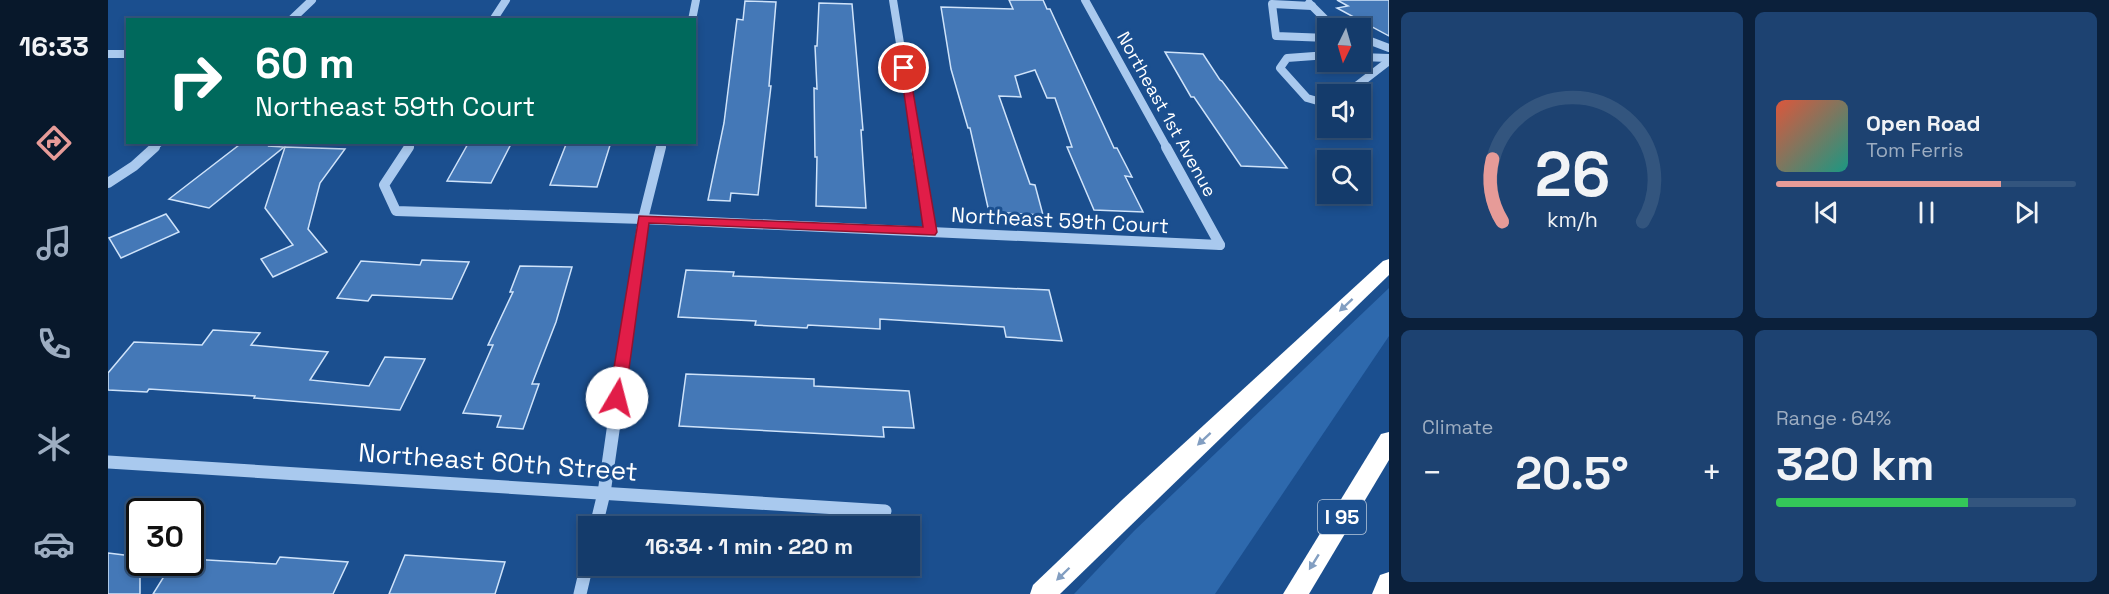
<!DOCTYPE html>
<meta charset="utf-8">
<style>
:root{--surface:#143b6b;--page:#1d4271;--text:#f1f3f6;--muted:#9dadc1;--line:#33557e;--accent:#e69b98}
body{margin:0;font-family:"Space Grotesk",sans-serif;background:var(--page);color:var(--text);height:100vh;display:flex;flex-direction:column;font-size:22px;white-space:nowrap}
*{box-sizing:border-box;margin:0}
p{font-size:20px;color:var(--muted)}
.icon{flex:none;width:33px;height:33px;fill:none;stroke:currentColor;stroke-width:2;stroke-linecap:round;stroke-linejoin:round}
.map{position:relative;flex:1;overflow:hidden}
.drawer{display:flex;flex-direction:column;gap:12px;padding:12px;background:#0b203b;width:720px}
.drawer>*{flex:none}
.hud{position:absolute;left:18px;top:18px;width:570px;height:126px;border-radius:0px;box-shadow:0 3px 9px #0003,0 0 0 2px var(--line);background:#00695c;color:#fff;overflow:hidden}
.needle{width:39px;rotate:185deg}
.tools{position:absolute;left:1209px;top:18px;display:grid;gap:12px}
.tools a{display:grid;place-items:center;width:54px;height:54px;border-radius:0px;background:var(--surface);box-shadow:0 3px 9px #0003,0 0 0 2px var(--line);font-size:30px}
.speed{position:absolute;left:18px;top:498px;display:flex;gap:12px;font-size:30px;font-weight:700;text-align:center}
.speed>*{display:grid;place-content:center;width:78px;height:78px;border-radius:50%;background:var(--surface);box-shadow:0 3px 9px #0003,0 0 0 2px var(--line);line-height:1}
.speed .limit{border:3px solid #111;border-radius:9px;background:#fff;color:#111}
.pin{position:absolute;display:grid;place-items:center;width:51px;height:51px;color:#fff;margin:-26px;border:3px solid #fff;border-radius:50%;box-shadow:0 2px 6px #0007}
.me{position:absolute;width:66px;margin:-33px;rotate:8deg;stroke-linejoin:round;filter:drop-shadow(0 0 4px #0008)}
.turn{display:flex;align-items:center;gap:21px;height:126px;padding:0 30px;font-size:27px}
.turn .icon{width:78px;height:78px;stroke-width:2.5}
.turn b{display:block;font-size:42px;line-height:51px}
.big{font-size:45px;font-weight:600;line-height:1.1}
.drawer .card{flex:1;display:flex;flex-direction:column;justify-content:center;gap:9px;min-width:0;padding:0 21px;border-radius:9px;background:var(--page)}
.drawer .dial{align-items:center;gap:0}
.dial svg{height:156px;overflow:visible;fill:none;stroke:var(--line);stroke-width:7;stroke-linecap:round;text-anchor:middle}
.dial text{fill:var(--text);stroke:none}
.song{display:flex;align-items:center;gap:18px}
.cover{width:72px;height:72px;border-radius:9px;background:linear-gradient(135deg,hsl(10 70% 55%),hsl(170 70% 35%))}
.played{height:6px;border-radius:3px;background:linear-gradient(90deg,var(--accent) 75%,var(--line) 75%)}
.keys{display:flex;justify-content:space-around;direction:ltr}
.heat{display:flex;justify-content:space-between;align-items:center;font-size:33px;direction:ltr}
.charge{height:9px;border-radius:4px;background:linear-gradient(90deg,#34c759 64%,var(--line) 0)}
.drawer .tiles{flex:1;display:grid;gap:12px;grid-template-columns:repeat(2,1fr)}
.trip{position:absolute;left:470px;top:516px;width:342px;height:60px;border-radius:0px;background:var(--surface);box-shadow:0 3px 9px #0003,0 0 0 2px var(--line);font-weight:600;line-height:60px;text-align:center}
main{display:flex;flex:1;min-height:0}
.tabs{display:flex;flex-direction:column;width:108px;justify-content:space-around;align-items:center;background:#08182b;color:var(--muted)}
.tabs .icon{width:42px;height:42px}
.tabs .selected{color:var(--accent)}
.tabs b{font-size:27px;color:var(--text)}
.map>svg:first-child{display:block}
.green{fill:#2e69ad}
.building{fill:#4478b7;stroke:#cfe3fa;stroke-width:1.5}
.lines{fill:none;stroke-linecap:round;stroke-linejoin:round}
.minor-far2{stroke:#a9c9ee;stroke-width:8}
.minor-far1{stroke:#a9c9ee;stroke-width:10}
.minor{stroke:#a9c9ee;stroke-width:13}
.highway{fill:#fff;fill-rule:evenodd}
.oneway{fill:#829ec1}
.route{fill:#e11d48;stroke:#92132f;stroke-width:1.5}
.labels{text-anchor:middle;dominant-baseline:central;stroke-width:6;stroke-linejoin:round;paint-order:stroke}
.far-street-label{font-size:18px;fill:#fff;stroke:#1b4f8f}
.shield{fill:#1b4f8f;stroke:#bbcadd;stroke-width:1.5}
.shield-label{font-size:20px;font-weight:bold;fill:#fff}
.street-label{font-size:21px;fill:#fff;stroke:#1b4f8f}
.near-street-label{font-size:26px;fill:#fff;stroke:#1b4f8f}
</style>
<main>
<nav class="tabs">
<b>16:33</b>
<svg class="icon selected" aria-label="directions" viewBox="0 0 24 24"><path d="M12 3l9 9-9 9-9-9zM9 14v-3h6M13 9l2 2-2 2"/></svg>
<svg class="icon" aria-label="music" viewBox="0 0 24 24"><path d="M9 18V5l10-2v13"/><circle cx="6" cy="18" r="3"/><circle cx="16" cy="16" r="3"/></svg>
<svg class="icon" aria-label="phone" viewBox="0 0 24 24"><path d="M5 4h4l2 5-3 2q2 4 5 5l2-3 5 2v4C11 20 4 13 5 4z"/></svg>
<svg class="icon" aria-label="climate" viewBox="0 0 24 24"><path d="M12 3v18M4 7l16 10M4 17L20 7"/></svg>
<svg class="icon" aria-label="car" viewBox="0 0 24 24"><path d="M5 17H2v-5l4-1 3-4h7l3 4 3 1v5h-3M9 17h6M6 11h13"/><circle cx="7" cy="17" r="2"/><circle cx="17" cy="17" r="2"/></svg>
</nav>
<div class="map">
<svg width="1281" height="594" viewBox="0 0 1281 594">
<rect width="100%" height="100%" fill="#1b4f8f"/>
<!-- green -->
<path class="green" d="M1281 288V336L1107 594H966L1026 531Z"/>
<!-- building -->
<g class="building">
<path d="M901 0H935L939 9H942L1006 148H1009L1024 177 1017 176 1035 212 986 210 959 147H964L947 98H939L927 70 907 76 913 97 891 96 922 184 927 185 935 215 881 212 862 128H860L843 69 833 7 905 9Z"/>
<path d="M1229 0H1281V36L1229 8 1240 6Z"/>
<path d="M637 1 668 2 661 86H663L650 195 623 193 622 201 600 200 616 123 629 19 635 20Z"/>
<path d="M711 3 744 4 755 130H753L758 208 708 206 709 157H707L706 88 709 89 707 46H709Z"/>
<path d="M1057 52 1095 54 1112 80 1114 81 1179 168 1133 166 1086 97H1083Z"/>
<path d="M135 142H164L161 146 176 147 101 208 61 199Z"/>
<path d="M361 142H404L383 183 339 181Z"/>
<path d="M459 142H503L489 187 442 185Z"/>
<path d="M177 147 237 149 212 183 200 229 219 252 165 277 153 259 185 245 157 208Z"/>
<path d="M58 214 71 232 13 258 1 238Z"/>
<path d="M314 260 361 262 344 299 264 295 260 301 229 298 253 261 312 265Z"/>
<path d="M412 266 464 267 448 322 424 384H431L415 429 389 427 393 416 355 413 385 345H380L405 292H402Z"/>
<path d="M578 270 626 272 625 276 941 290 954 341 898 337 896 327 772 319V329L700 325 699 328 647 325 648 321 570 317Z"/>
<path d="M105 330 152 333 143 345 220 352 202 380 261 386 277 357 317 359 292 410 146 398 147 396 41 389 39 392 0 390V373L26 342 94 345Z"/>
<path d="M578 374 706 379V386L801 391 806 428 775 427 776 437 571 426Z"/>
<path d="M0 553 32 557V594H0Z"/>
<path d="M297 555 397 562 387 594H281Z"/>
<path d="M172 557 240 562 225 594H45L65 562H82V559L168 564Z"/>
</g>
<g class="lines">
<!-- minor-far2 -->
<g class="minor-far2">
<path d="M785 0 809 148"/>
<path d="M977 0 1059 148"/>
<path d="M1201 3 1226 28"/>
<path d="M1204 6 1164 4 1168 36 1220 38"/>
<path d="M183 20 204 0"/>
<path d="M385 20 398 0"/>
<path d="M584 20 588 0"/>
<path d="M1252 37 1281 48"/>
<path d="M0 54H20"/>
<path d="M1220 55 1179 58 1172 68 1199 98 1220 104"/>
<path d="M1252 57 1281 58"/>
<path d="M1238 94 1281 61"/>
<path d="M45 148 52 142"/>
<path d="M300 148 304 142"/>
<path d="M552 148 554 142"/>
</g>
<!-- minor-far1 -->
<g class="minor-far1">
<path d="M301 147 276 185 288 211 535 219 1112 245"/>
<path d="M808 147 822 232"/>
<path d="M1058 147 1112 245"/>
<path d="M0 183 26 166 47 147"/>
<path d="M518 341 535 219 553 147"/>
</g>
<!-- minor -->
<g class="minor">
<path d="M0 462 777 511"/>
<path d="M488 526 496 493 518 340"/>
<path d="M472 594 480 560"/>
</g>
<!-- highway -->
<g class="highway">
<path d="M1281 259V275L952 594H922L925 585 1014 500 1275 261Z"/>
<path d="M1281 432V460L1201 594H1175L1273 434Z"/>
<path d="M1281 572V594H1264L1272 575Z"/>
</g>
</g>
<!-- one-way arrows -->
<defs><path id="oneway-solid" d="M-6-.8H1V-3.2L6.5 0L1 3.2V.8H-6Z" transform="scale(1.5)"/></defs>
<g class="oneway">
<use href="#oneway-solid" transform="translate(1238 305) rotate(137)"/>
<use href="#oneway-solid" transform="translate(1096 439) rotate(137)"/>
<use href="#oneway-solid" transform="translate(1206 562) rotate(122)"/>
<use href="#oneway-solid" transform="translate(955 574) rotate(136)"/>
</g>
<!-- route -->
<path class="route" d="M792 65 801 68 829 232 827 235 541 223 517 398 514 403 509 405 503 403 501 398 531 216 815 227Z"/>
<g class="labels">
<!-- far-street labels -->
<g class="far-street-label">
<text transform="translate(1059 114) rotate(61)">Northeast 1st Avenue</text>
</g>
<!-- shield labels -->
<rect class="shield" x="1210" y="500" width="48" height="34" rx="4.5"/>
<g class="shield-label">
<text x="1234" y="517">I 95</text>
</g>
<!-- street labels -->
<g class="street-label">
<text transform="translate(952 220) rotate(3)">Northeast 59th Court</text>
</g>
<!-- near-street labels -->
<g class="near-street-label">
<text transform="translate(390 462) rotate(4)">Northeast 60th Street</text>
</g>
</g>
</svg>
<div class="tools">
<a><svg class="needle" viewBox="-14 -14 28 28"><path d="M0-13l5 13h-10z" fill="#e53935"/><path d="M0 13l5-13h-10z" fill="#9dadc1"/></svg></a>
<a><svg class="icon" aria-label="sound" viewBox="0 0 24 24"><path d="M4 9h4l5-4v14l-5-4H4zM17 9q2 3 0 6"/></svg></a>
<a><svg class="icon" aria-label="search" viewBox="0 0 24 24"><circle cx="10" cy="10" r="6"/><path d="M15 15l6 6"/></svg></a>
</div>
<div class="speed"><div class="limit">30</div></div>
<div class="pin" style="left:796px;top:68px;background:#d93025"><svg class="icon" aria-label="arrive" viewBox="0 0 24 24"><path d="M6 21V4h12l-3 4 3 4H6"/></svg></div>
<svg class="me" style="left:509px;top:398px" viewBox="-20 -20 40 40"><circle r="19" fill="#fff"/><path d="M0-13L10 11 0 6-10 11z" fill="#e11d48"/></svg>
<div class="trip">16:34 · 1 min · 220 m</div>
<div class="hud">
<div class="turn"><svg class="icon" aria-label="right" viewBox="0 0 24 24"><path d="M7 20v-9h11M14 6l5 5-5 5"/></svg><div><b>60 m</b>Northeast 59th Court</div></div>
</div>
</div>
<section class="drawer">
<div class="tiles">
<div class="card dial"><svg viewBox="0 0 100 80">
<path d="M14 69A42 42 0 1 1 86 69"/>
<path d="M14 69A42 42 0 0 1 9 37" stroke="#e69b98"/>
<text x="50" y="56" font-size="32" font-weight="700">26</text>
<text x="50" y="72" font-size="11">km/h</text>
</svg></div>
<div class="card">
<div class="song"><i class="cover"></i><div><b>Open Road</b><p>Tom Ferris</p></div></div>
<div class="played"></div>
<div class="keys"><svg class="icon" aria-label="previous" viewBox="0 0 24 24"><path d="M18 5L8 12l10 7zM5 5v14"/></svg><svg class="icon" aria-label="pause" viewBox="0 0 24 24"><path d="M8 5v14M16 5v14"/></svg><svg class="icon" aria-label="next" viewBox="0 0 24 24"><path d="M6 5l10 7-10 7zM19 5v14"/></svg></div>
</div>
<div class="card"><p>Climate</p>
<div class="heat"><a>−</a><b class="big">20.5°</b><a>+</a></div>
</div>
<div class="card"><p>Range · 64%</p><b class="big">320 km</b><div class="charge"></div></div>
</div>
</section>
</main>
